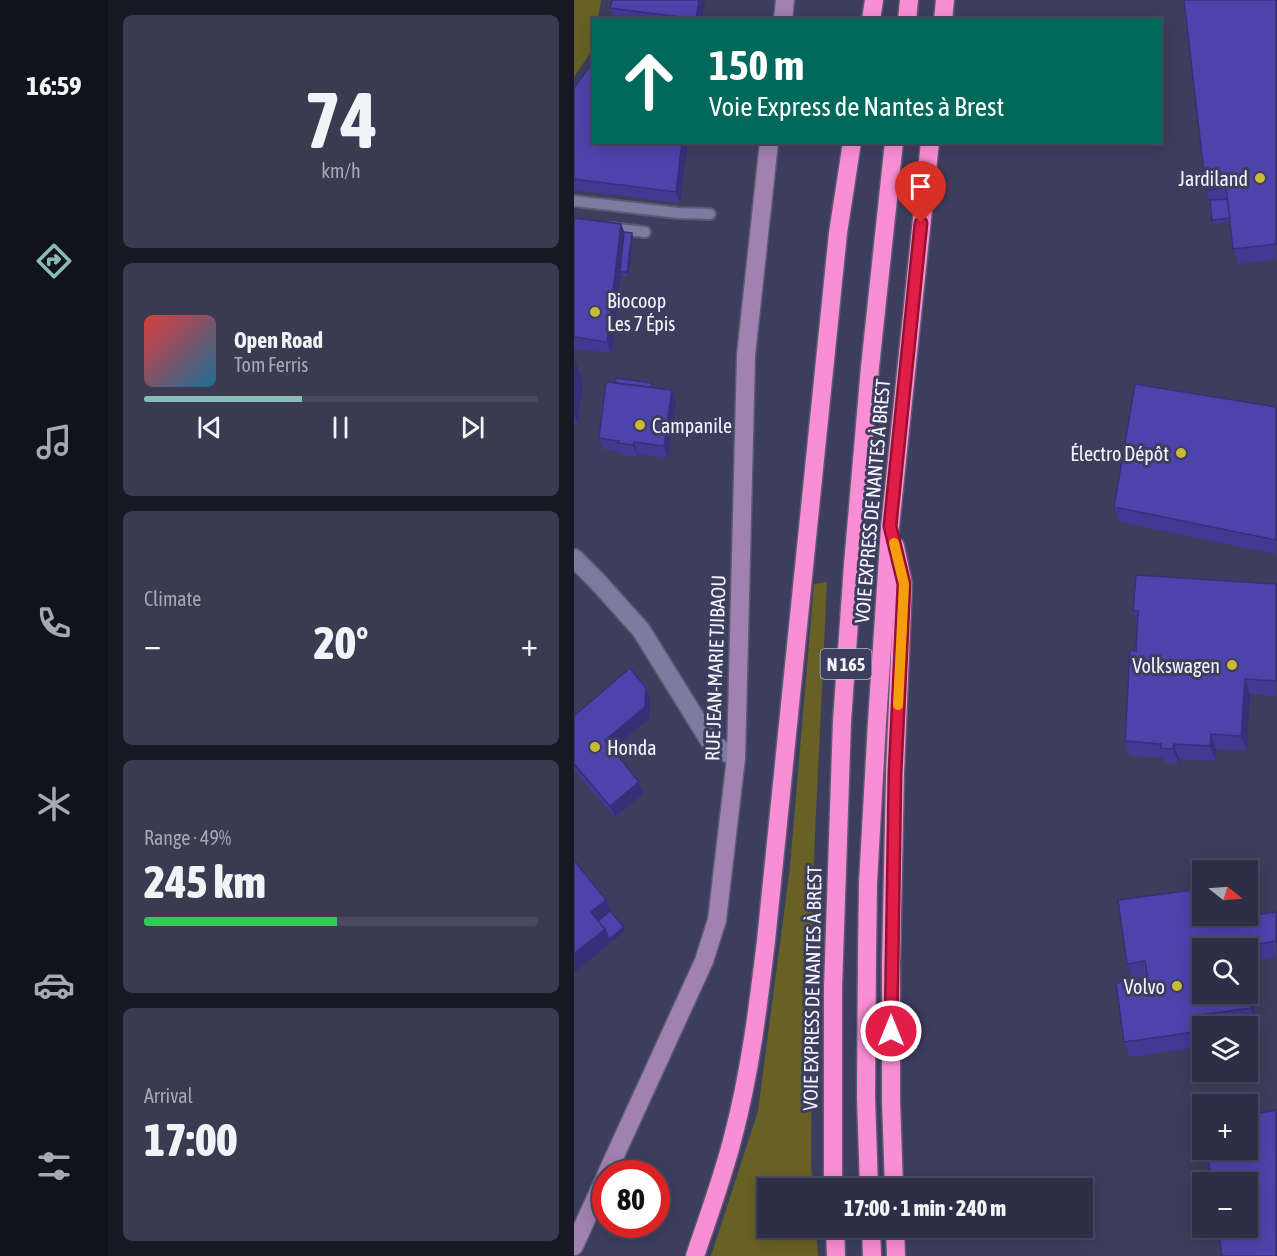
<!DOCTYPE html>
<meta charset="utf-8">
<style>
:root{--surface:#2e2e46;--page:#3a3a51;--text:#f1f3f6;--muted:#a7a8b3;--line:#494a5f;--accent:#8bbbb9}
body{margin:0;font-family:"Asap Condensed",sans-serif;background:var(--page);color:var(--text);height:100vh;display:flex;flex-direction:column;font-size:22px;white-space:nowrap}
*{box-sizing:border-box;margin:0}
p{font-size:20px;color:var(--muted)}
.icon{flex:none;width:33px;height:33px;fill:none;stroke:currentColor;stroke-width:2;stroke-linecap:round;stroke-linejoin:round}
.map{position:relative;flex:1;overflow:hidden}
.side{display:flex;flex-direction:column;gap:15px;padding:15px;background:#191926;width:466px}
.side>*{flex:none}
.hud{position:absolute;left:18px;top:18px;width:570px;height:126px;border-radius:0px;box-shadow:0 3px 15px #0003,0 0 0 2px var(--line);background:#00695c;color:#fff;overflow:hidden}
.needle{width:39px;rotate:107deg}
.tools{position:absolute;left:618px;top:860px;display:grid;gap:12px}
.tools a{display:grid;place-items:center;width:66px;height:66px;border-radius:0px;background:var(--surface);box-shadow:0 3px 15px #0003,0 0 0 2px var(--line);font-size:30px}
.speed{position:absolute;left:18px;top:1160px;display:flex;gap:12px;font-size:30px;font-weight:700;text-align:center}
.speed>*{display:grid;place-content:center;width:78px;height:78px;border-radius:50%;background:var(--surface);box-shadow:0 3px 15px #0003,0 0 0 2px var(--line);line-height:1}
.speed .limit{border:9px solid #d22;background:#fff;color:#111}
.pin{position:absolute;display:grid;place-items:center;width:51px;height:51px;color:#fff;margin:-62px -26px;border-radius:50% 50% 50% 0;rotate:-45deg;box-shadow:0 0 6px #0007}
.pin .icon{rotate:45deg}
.me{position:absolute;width:66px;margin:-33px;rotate:0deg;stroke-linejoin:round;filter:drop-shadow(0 0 4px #0008)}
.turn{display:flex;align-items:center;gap:21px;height:126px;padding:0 18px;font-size:27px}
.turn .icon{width:78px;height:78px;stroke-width:2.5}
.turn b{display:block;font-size:42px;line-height:51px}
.big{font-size:45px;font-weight:800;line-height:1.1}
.side .widget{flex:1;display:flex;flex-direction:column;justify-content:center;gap:9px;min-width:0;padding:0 21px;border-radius:9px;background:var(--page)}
.side .dial{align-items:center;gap:0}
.dial b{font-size:78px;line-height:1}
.song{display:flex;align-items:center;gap:18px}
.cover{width:72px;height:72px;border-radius:9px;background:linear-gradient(135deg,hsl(0 70% 55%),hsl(200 70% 35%))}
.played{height:6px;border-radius:3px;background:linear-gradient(90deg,var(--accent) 40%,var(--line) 40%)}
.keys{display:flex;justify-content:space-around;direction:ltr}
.heat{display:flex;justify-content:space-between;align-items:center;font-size:33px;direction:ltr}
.charge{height:9px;border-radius:4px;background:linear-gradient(90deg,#34c759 49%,var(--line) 0)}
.trip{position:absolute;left:183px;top:1178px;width:336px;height:60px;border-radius:0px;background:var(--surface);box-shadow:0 3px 15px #0003,0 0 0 2px var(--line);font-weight:800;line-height:60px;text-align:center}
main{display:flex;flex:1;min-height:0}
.tabs{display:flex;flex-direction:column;width:108px;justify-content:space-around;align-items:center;background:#12121c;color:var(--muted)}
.tabs .icon{width:42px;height:42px}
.tabs .selected{color:var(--accent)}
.tabs b{font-size:27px;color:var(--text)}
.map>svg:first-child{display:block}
.green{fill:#686125}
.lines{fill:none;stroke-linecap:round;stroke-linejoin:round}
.lane-casing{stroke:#5a5a72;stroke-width:14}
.street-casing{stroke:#5a5a72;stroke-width:21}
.secondary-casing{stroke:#5a5a72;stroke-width:21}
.highway-casing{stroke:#5a5a72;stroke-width:21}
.lane{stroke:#7a7ca0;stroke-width:10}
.street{stroke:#7a7ca0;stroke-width:18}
.secondary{stroke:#a081b0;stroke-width:18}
.highway{stroke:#fa8ed4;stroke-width:18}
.wall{fill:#413a93;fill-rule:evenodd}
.shaded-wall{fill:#353078}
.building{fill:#4c44ab;stroke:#353078;stroke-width:1.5}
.route-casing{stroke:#92132f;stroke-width:15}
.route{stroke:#e11d48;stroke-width:10}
.slow{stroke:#f59e0b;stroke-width:10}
.poi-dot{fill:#cbba39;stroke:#3d3e5e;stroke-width:2}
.labels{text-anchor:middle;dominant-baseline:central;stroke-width:6;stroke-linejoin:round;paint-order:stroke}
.shield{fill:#3d3e5e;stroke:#bcbdcd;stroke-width:1.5}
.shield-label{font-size:18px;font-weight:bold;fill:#f3f4fc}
.poi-label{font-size:20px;fill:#f3f4fc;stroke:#3d3e5e;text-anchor:end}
.street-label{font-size:20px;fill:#f3f4fc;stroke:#3d3e5e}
</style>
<main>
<nav class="tabs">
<b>16:59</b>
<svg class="icon selected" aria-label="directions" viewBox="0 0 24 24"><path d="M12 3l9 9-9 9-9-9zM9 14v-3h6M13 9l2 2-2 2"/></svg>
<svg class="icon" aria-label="music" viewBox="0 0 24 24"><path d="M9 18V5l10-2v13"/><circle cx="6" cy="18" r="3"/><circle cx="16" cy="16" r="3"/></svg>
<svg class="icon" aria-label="phone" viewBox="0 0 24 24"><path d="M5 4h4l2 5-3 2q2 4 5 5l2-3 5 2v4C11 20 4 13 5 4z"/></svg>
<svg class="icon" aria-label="climate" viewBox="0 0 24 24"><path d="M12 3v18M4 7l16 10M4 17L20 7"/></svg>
<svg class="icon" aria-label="car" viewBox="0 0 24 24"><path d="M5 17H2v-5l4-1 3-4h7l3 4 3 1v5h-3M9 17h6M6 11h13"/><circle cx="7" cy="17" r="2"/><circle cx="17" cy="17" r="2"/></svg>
<svg class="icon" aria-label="filters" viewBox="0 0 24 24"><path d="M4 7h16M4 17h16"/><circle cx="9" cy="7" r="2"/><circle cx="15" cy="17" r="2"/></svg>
</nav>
<section class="side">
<div class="widget dial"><b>74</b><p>km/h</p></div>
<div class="widget">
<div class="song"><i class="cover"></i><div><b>Open Road</b><p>Tom Ferris</p></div></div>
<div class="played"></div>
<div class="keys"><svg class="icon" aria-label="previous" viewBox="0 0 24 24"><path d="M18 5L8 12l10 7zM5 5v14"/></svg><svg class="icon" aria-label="pause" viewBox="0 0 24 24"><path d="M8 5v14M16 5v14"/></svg><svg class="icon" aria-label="next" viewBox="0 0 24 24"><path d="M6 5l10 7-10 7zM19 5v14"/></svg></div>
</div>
<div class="widget"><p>Climate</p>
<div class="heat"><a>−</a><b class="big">20°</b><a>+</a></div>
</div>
<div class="widget"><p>Range · 49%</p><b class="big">245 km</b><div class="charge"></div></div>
<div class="widget"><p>Arrival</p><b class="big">17:00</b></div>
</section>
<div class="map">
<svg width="703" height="1256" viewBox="0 0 703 1256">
<rect width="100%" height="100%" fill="#3d3e5e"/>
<!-- green -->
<g class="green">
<path d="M0 0H27L24 19 20 20 19 49 0 77Z"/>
<path d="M253 582 239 876 237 1163 239 1188H194V1227H242L244 1256H137L184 1111 216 867 240 584Z"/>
</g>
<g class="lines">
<defs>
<g id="lane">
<path d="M0 201 104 213 136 214"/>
<path d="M36 228 71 232"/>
</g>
<path id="street" d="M0 558 24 582 67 630 137 743 162 758"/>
<g id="secondary">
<path d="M209 20 211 0"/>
<path d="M33 1173 130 961 143 920 162 758 172 355 195 142"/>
<path d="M0 1246 32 1176"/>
</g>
<g id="highway">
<path d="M297 20 300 0"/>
<path d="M333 20 335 0"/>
<path d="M369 20 371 0"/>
<path d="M259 1188V988L268 721 279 565 296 367 320 142"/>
<path d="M295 1188 292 1097 293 955 294 883 303 722 316 527 356 142"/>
<path d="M320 1188 317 1100V963L321 773 329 584 321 546"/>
<path d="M261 1227 262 1256"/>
<path d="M297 1227 298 1256"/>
<path d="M321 1227 322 1256"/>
<path d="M121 1256C134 1217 149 1177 159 1137 176 1073 184 1007 192 941L264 233 278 142"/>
</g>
</defs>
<!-- lane casing -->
<use href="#lane" class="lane-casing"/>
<!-- street casing -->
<use href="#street" class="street-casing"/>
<!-- secondary casing -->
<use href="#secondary" class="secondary-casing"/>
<!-- highway casing -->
<use href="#highway" class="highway-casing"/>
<!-- lane -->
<use href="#lane" class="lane"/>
<!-- street -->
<use href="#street" class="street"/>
<!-- secondary -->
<use href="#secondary" class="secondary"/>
<!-- highway -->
<use href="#highway" class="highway"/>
</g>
<!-- wall -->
<g class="wall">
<path d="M702 0V259L665 264 659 249 656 222 640 224 638 220 636 200 632 190Z"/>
<path d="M36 8 128 20H32L41 19Z"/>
<path d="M0 88 20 142H114L106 203 0 190Z"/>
<path d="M0 218 47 224 50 232 58 233 59 237 55 276H48L47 274 38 353 0 349Z"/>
<path d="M0 362 9 382 4 424H0Z"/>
<path d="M41 383 98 390 102 402 94 458 64 454V457L48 455 47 452 29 449 25 438Z"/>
<path d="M702 407V554L546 522 540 507Z"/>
<path d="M702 584V696L676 694 673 751 642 749 641 761 605 759V764L592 763 590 758 556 756 551 741 562 651 564 622 559 610Z"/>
<path d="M72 688 76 700 75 719 38 749 69 794 41 817 0 770V716Z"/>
<path d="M619 890 625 905 627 923 702 912V957L674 961 682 1023 660 1026H628V1047L556 1057 550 1042 574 979V976L559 978 553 964ZM628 948H674V993Z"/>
</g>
<!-- shaded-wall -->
<g class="shaded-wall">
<path d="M125 0H131L128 20 122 19Z"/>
<path d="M108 142H114L106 203 102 192Z"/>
<path d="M47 224 52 236 46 272 47 274 38 353 33 342Z"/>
<path d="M58 233 59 237 55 276 53 272Z"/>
<path d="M2 363 9 382 4 424 0 414V379Z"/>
<path d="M98 390 102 402 94 458 90 446Z"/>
<path d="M60 442 64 454V457L59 445Z"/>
<path d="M671 679 676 694 673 751 667 736Z"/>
<path d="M72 688 76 700 75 719 35 752 31 740Z"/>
<path d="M637 734 642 749 641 761 636 746Z"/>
<path d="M600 744 605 759V764L599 749Z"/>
<path d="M65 782 69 794 41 817 36 806Z"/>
<path d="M619 890 625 905 629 938 623 923Z"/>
<path d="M32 900 38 915 24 926 17 912Z"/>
<path d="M50 927 51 931 36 943 35 939Z"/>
<path d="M31 929 36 943 0 973V954Z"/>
<path d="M674 960 682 1023 677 1008 674 983Z"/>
</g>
<!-- building -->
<g class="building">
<path d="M38 0H125L122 19 36 8Z"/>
<path d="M610 0H702V244L659 249 652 188 632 190Z"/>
<path d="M20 60V142H108L102 192 0 179V88Z"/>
<path d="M653 199 656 218 638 220 636 200Z"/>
<path d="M0 218 47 224 33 342 0 337Z"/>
<path d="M50 232 58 233 53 272H46Z"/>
<path d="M0 362 2 363 0 379Z"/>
<path d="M42 378 78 383V387L41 383Z"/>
<path d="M32 382 98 390 90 446 60 442 59 445 44 443 45 441 25 438Z"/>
<path d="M561 384 702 407V540L540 507Z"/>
<path d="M562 575 702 584V681L671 679 667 736 637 734 636 746 600 744 599 749 587 748V744L551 741 556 650 562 651 564 611 559 610Z"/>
<path d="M56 668 72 688 71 707 31 740 65 782 36 806 0 764V716Z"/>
<path d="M0 860 32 900 17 912 31 929 0 954Z"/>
<path d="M619 890 623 923 702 912V941L669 947V948H628V993H674V983L677 1008 626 1015 628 1031 550 1042 542 983 574 979 571 961 553 964 544 900Z"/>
<path d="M36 911 50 927 35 939 31 929 24 921Z"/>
<path d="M702 1110V1256H648L644 1227H674V1182H638L633 1149H674V1115Z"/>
</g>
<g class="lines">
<defs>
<path id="route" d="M317 1031 321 773 330 584 316 526 347 223"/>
</defs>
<!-- route casing -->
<use href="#route" class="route-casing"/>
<!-- route -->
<use href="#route" class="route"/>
<!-- slow -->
<path class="slow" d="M320 543 330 584 324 705"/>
</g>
<!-- markers -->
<g class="poi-dot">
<circle cx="686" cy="178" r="6"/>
<circle cx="21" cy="312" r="6"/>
<circle cx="66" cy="425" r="6"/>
<circle cx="607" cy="453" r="6"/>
<circle cx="658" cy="665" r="6"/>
<circle cx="21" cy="747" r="6"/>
<circle cx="603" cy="986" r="6"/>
</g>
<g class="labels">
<!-- shield labels -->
<rect class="shield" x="246.5" y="649" width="51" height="30" rx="4.5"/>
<g class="shield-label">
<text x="272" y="664">N 165</text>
</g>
<!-- poi labels -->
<g class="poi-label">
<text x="674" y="178">Jardiland</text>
<text x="33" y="300" text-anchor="start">Biocoop<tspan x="33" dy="23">Les 7 Épis</tspan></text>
<text x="78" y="425" text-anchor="start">Campanile</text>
<text x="595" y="453">Électro Dépôt</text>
<text x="646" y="665">Volkswagen</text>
<text x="33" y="747" text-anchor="start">Honda</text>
<text x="591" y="986">Volvo</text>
</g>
<!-- street labels -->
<g class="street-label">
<text transform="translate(298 501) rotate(-85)">VOIE EXPRESS DE NANTES À BREST</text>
<text transform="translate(141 668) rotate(-88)">RUE JEAN-MARIE TJIBAOU</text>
<text transform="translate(238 988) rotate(-89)">VOIE EXPRESS DE NANTES À BREST</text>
</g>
</g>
</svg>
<div class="tools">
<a><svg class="needle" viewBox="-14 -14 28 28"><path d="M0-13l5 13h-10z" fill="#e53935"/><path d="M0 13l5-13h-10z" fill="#a7a8b3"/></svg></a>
<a><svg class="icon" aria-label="search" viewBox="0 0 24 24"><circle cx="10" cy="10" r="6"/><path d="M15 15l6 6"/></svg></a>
<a><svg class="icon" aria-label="layers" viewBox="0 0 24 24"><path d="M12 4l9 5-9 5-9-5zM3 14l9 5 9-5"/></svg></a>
<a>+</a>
<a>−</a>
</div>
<div class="speed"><div class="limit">80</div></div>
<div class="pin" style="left:347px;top:223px;background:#d93025"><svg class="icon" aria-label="arrive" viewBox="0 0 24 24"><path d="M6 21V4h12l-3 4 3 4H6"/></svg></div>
<svg class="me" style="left:317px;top:1031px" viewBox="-20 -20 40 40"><circle r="17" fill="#e11d48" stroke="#fff" stroke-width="3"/><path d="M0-11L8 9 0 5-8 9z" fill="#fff"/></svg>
<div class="trip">17:00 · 1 min · 240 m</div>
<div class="hud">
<div class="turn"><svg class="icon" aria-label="ahead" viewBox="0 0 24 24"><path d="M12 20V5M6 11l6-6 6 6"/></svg><div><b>150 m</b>Voie Express de Nantes à Brest</div></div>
</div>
</div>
</main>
